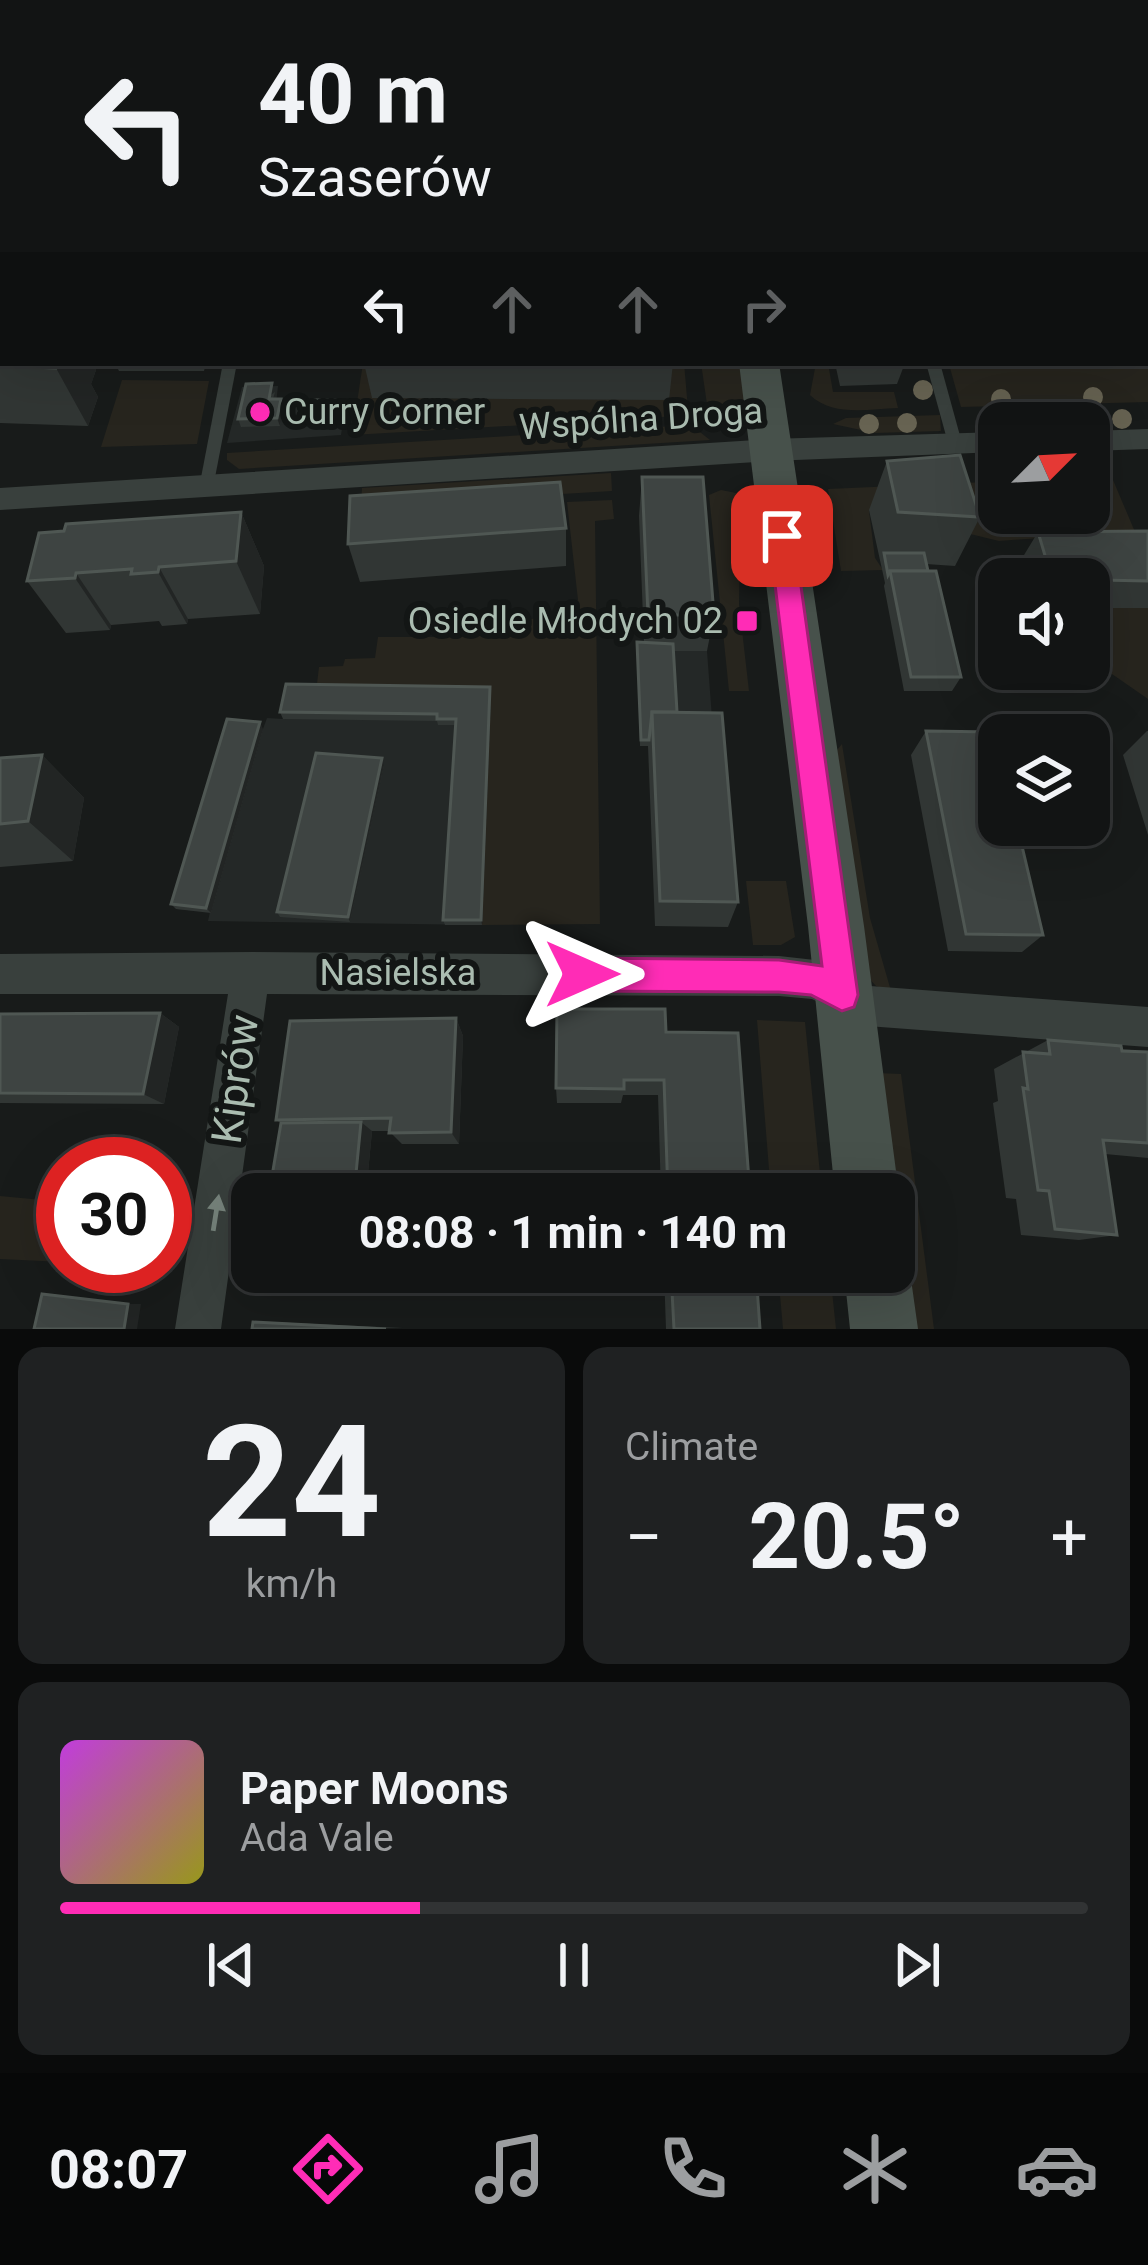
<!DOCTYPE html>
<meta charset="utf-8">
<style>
:root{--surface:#121414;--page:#1f2122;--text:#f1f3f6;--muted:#9c9ea0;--line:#313334;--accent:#ff2cb6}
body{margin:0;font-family:Roboto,sans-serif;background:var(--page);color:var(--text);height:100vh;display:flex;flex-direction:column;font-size:45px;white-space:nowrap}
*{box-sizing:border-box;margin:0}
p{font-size:39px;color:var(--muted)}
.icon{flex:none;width:66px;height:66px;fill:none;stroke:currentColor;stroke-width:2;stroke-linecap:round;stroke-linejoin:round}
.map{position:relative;height:1329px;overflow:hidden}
.drawer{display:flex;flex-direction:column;gap:18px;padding:18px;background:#0a0b0b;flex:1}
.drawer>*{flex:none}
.hud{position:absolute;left:0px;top:0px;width:1149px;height:366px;box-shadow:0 12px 48px #0002,0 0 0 3px var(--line);background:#121414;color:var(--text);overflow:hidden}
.needle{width:78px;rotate:66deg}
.controls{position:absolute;left:978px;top:402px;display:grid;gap:24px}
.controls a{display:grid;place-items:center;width:132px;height:132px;border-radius:24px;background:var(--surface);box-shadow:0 12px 48px #0002,0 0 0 3px var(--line);font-size:60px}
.speed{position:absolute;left:36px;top:1137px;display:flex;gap:24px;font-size:60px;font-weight:700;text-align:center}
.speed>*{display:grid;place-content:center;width:156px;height:156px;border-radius:50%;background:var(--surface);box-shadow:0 12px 48px #0002,0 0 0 3px var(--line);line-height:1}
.speed .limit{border:18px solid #d22;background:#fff;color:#111}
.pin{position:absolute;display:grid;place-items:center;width:102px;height:102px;color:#fff;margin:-51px;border-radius:24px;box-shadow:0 6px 18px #0006}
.me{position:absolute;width:132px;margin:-66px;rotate:90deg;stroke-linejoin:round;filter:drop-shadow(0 0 9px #0008)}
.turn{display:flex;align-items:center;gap:42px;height:252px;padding:0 60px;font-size:54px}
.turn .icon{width:156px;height:156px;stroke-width:2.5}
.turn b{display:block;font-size:84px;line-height:102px}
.lanes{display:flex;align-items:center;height:114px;padding:0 60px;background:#0003;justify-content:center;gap:60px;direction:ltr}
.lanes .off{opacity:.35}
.big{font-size:90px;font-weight:700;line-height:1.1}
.drawer .card{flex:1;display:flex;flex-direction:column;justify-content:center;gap:18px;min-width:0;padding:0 42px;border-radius:24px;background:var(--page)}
.drawer .dial{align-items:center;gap:0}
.dial b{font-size:156px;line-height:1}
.song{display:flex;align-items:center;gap:36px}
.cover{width:144px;height:144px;border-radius:18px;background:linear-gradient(135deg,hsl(290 70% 55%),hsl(60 70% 35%))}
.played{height:12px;border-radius:6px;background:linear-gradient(90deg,var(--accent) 35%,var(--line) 35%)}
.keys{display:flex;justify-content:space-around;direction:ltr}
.heat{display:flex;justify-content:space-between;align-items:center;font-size:66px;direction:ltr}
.drawer .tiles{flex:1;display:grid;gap:18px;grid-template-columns:1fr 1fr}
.card:last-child{grid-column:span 2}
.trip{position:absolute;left:231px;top:1173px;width:684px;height:120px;border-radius:24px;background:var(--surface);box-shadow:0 12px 48px #0002,0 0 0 3px var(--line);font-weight:700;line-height:120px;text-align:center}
.tab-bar{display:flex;height:192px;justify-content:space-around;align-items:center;background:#070808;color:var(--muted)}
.tab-bar .icon{width:84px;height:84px}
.tab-bar .selected{color:var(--accent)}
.tab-bar b{font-size:54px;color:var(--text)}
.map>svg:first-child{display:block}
.built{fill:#242827}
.green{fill:#27251e}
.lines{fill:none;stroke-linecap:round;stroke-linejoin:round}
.lane{fill:#39403d;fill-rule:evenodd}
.street{fill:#39403d;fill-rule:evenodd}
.secondary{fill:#47514b;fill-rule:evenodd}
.tree{fill:#676352}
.wall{fill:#313634}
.shaded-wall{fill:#222524}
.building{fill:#3e4442;stroke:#4f5753;stroke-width:3}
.oneway{fill:#77847c}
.route{fill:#ff2cb6;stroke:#a61d76;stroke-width:3}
.poi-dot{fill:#ff2cb6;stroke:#131615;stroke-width:4.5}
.labels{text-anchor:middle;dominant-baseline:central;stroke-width:12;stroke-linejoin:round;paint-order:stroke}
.poi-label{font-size:36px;fill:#aabcb0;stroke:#131615;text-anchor:start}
.street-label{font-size:36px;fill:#aabcb0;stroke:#131615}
.near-street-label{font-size:42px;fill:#aabcb0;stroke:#131615}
</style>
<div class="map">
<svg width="1148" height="1329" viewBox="0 0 1148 1329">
<rect width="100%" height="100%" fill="#181b1a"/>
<!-- built -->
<g class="built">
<path d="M278 386 276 404 346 403 341 435 227 443 242 387Z"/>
<path d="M645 651H707L714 745 640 746Z"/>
<path d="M289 691 491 694 482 925 208 921 210 912 176 909 231 726 263 729 267 718 283 719Z"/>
</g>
<!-- green -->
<g class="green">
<path d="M363 363H377L372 398 669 399 668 363H684L688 409 679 416 352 435Z"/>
<path d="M701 363H741L747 412 708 411Z"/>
<path d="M816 363H828L833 392H894L898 408C868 409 833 417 810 395Z"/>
<path d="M950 368H1148V402L961 407Z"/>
<path d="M122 380 209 381 197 444 101 447Z"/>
<path d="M940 415 941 431 875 433 833 424 846 418Z"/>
<path d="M691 425 710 440 239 469 227 460V453Z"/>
<path d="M611 473 612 491 361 506 362 488Z"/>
<path d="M1113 480 1138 539 1061 537 1053 513H1089V481Z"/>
<path d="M999 482V513H1046L1054 537 999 541 966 533 955 483Z"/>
<path d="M941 484 869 511 875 558 883 570 841 571 828 489Z"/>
<path d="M721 490 741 494 749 511 748 542 740 548 739 604 749 691H729L709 495Z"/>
<path d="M612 500 614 519 595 521 600 924 482 925 491 694 316 692 319 667 343 666 345 659 375 658 378 637H432L565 613 578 600 567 502Z"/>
<path d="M1089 608H1148V699L1089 658Z"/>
<path d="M842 744 870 918 891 991 876 986 867 976 837 750Z"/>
<path d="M746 881H786L795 937 781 945H753Z"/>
<path d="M757 1020 805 1022 822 1194H771Z"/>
<path d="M877 1073 901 1074 934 1329H913Z"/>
<path d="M0 1196 63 1202V1262L0 1259Z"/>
<path d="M778 1272H830L836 1329H783Z"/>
</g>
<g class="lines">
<!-- lane -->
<g class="lane">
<path d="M706 0H937L945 3H714Z"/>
<path d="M223 363H237L213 488 206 494 199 488Z"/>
<path d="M926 363H940L962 443 960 447 955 448 948 443Z"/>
</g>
<!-- street -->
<g class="street">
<path d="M1017 0H1037L1038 3H1018Z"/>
<rect x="1146" y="69" width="2" height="12"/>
<path d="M1146 254 1148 255V274H1146Z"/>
<path d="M1148 429V449L1089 451V431Z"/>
<path d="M999 432V452L770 461 0 510V488L770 439Z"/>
<path d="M251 952 779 956 815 960 870 986 1148 1007V1047L867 1026 812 999 779 996 267 994 221 1329H175L228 994H0V954Z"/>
</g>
<!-- secondary -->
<g class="secondary">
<rect x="697" y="0" width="28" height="3"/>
<path d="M739 363H779L864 926 899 1194 894 1205V1194H835L808 926Z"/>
<path d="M894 1246 900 1249 910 1272 918 1329H850L844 1272H894Z"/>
</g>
</g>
<!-- trees -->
<g class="tree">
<circle cx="923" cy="390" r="10"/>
<circle cx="1093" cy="397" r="10"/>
<circle cx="1001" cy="399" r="10"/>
<circle cx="1122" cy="419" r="10"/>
<circle cx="907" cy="423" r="10"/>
<circle cx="869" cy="424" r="10"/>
</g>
<!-- wall -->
<g class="wall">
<path d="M0 0H302V3H3V95L0 88 2 73Z"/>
<path d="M1107 0H1148V39H1146V3H1106Z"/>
<path d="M3 134V281L0 276V141Z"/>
<path d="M1146 304H1148V368H950L949 363H1146Z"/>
<path d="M0 309 3 363H92L96 370 91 384 98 397 88 426 0 423Z"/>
<path d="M115 363H206L204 371H119Z"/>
<path d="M364 363H673L669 400 372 398Z"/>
<path d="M835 363H905L897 384 840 386Z"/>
<path d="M275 392 273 399H281L284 407 280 426 241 427 238 419Z"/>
<path d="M336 400 338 408 335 424H305L303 416Z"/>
<path d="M887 461 980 517 955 566 926 564 961 677 952 691H904L884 586 885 583 869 510Z"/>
<path d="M642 477 714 615 707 651H674L677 712 738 902 728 927 655 926 648 746H640L637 649 644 643 639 516Z"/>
<path d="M241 512 264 566 260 614 188 619 187 624 162 626 159 621 111 625 110 630 66 633 27 581Z"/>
<path d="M566 528V566L360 582 348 544Z"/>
<path d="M1148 531V608H1089V579H1026L1021 560 1038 532Z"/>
<path d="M491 694 482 925H445L443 920 456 725H438L437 721 283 719 280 712Z"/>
<path d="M263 729 211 913 176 909 171 904Z"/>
<path d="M926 731 1043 935 1022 952 948 951 911 755Z"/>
<path d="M1147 731H1148V835L1123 755Z"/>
<path d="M42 755 84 798 73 861 0 867V758Z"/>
<path d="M384 765 350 922 280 917 277 912Z"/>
<path d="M160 1013 179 1027 164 1104 0 1103V1014Z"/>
<path d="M456 1018 463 1036 459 1144H402L389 1131H372L366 1194H269L281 1123 276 1120Z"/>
<path d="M666 1032 750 1194H661L658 1095H623L621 1103H557L556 1088Z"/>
<path d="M1048 1040 1148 1052V1158L1105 1154 1117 1235 1079 1240 1021 1235 1016 1199 1006 1198 993 1103 998 1101 994 1069Z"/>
<path d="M664 1272H756L760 1329H666Z"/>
<path d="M253 1322H271L403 1328 252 1329Z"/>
</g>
<!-- shaded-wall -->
<g class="shaded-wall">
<path d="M58 363H92L96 370 91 384 98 397 88 426 56 368Z"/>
<path d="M281 399 284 407 280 426 277 418Z"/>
<path d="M241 512 264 566 260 614 236 561Z"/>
<path d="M159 567 188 619 187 624 158 572Z"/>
<path d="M76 573 111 625 110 630 75 578Z"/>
<path d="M490 687 491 694 482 925 481 920Z"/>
<path d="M260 722 263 729 211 913 206 908Z"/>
<path d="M42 755 84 798 73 861 28 821Z"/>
<path d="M382 758 384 765 350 922 348 917Z"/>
<path d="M160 1013 179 1027 164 1104 143 1094Z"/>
<path d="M456 1018 463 1036 459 1144 451 1132Z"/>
<path d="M361 1122 372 1131 366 1194H354Z"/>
<path d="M128 1304H141L137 1329H124Z"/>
</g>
<!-- building -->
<g class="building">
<path d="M310 0H380V3H309Z"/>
<path d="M465 0H553V3H578V0H628V3H465Z"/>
<path d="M798 0H835L836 3H799Z"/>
<path d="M1117 0H1148V7H1146V3H1119Z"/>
<path d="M0 17H3V87L0 85 2 73Z"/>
<path d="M3 134V169H0V141Z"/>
<path d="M3 186V212H0V192Z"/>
<path d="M3 228V263H0V233Z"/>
<rect x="1146" y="304" width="2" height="33"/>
<path d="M0 309H3V363H58L56 368 0 366Z"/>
<path d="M272 383 269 399H281L277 418 238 419 246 384Z"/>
<path d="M306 400H336L333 416H303Z"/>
<path d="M960 455 980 517 898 512 887 461Z"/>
<path d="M642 477H703L714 615H648Z"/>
<path d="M560 482 566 528 348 544 350 496Z"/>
<path d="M241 512 236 561 159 567 158 572 131 574 132 569 76 573 75 578 27 581 39 533 64 531 66 524Z"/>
<path d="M1148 531V581L1052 579 1038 532Z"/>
<path d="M884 553H924L928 571H890L888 575Z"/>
<path d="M890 571H936L961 677H911Z"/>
<path d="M637 642 673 644 677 712H652L649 740H641Z"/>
<path d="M286 684 490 687 481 920H443L456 719H437V714L280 712Z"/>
<path d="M652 712 722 713 738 902 660 901Z"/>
<path d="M227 719 260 722 206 908 171 904Z"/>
<path d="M926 731 994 732 999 751V825H1017L1043 935 966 934Z"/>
<path d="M316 753 382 758 348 917 277 912Z"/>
<path d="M42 755 28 821 0 824V758Z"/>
<path d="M557 1009H665L666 1032 738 1033 750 1194H668L664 1080H624V1089L556 1088Z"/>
<path d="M160 1013 143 1094 0 1093V1014Z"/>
<path d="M456 1018 451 1132 389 1133 391 1118 276 1120 290 1021Z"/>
<path d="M1048 1040 1121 1046 1122 1051 1148 1052V1143L1103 1140 1117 1235 1055 1229 1049 1191 1038 1190 1023 1088 1028 1089 1023 1052 1050 1054Z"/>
<path d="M361 1122 354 1194H269L281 1123Z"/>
<path d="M671 1272H756L760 1329H674Z"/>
<path d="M42 1294 128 1304 124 1329H34Z"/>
<path d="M253 1322 386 1329H252Z"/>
</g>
<!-- one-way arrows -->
<defs><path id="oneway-solid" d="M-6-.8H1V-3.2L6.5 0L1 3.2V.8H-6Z" transform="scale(3)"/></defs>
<use class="oneway" href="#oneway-solid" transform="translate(216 1213) rotate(-81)"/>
<!-- route -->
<path class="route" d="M782 526 794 536 858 995 854 1007 842 1011 811 995 779 992 582 991 570 986 565 974 570 963 582 958 779 960 822 966 769 536Z"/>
<!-- markers -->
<g class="poi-dot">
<circle cx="260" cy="412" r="12"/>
<rect x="735" y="609" width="24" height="24" rx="6"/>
</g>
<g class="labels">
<!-- poi labels -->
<g class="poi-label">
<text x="284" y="412">Curry Corner</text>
<text x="723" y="621" text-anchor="end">Osiedle Młodych 02</text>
</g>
<!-- street labels -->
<g class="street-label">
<text transform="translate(641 419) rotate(-4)">Wspólna Droga</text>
<text x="398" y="973">Nasielska</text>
</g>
<!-- near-street labels -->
<g class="near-street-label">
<text transform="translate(235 1079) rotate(-82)">Kiprów</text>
</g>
</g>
</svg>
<div class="controls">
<a><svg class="needle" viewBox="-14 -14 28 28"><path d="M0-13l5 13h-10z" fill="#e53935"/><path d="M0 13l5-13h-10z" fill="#9c9ea0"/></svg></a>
<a><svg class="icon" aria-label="sound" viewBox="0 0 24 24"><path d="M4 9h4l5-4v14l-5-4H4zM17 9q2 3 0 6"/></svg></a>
<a><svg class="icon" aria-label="layers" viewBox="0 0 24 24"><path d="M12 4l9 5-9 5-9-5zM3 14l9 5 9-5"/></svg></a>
</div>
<div class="speed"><div class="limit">30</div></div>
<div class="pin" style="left:782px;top:536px;background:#d93025"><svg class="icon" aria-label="arrive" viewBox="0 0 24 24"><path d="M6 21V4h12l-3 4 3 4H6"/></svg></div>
<svg class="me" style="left:582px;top:974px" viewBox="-20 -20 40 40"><path d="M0-17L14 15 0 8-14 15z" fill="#ff2cb6" stroke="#fff" stroke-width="4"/></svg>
<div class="trip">08:08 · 1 min · 140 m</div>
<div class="hud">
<div class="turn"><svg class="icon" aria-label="left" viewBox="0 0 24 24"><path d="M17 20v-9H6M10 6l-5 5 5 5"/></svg><div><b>40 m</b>Szaserów</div></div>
<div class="lanes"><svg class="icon" aria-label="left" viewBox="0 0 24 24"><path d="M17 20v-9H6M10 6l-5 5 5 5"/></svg><svg class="icon off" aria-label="ahead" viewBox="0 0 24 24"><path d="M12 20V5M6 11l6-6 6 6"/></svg><svg class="icon off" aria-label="ahead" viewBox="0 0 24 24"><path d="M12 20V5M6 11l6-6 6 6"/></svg><svg class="icon off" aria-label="right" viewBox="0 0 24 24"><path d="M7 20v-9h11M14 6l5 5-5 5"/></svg></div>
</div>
</div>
<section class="drawer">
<div class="tiles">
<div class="card dial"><b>24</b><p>km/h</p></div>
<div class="card"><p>Climate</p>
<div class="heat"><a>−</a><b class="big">20.5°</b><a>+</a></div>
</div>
<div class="card">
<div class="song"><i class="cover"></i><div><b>Paper Moons</b><p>Ada Vale</p></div></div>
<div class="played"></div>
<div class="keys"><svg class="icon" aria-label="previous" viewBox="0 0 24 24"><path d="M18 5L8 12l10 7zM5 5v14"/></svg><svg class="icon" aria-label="pause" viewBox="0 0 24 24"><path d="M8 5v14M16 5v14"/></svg><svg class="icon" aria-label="next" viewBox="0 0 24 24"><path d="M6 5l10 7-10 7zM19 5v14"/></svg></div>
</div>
</div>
</section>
<nav class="tab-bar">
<b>08:07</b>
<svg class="icon selected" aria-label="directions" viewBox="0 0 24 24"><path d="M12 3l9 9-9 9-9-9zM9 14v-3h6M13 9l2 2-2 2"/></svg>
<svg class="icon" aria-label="music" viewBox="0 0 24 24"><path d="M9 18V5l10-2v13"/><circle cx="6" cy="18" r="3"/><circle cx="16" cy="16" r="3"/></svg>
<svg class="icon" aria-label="phone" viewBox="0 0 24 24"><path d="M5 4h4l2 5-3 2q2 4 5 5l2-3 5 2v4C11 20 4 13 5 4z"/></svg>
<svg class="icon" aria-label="climate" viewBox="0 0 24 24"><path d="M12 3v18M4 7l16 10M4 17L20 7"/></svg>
<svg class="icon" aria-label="car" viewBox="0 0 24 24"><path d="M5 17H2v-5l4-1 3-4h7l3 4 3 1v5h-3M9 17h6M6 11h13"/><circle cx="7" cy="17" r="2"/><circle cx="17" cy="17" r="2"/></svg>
</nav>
